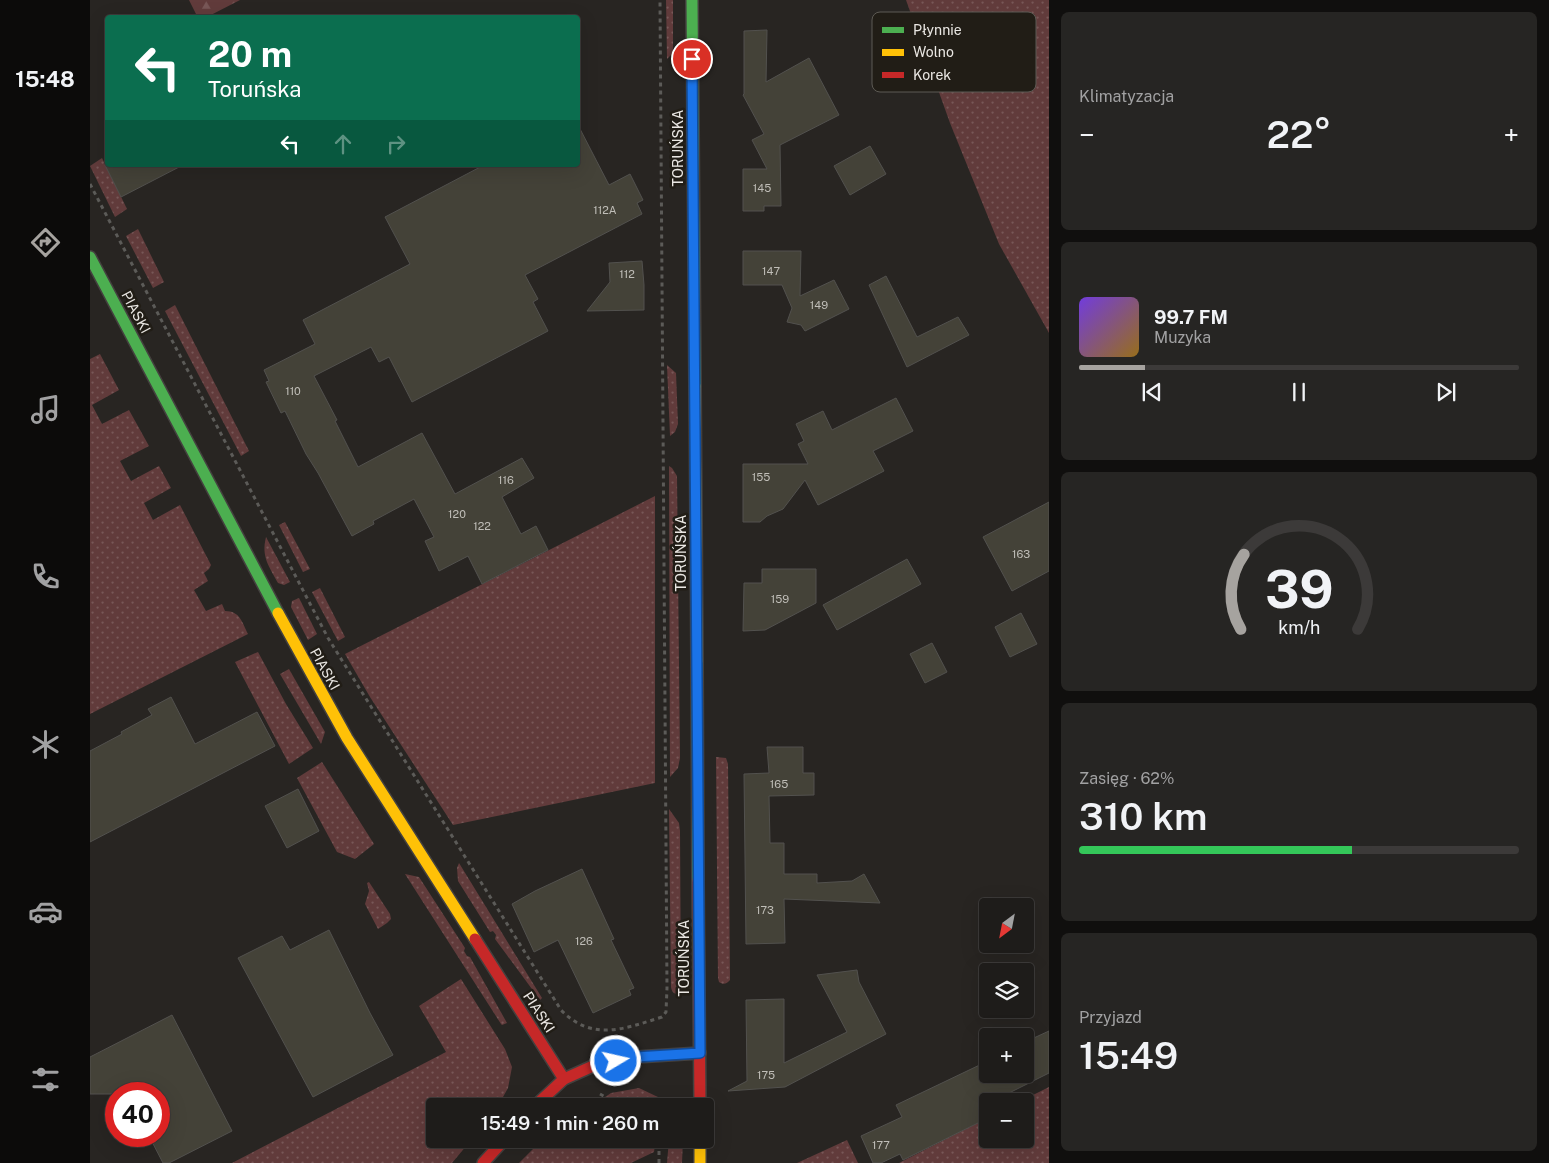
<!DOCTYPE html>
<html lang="pl">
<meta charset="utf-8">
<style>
:root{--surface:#1e1c1a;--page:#262523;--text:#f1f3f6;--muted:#a1a1a2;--line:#3c3a39;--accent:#a6a39f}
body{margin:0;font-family:"Public Sans",sans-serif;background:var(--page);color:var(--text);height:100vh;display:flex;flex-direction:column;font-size:19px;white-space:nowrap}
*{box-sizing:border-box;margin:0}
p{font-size:16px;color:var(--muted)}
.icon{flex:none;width:28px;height:28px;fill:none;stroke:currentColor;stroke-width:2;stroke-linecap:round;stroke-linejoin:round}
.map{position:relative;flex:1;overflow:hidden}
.drawer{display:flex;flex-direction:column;gap:12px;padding:12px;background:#100f0e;width:500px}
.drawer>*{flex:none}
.top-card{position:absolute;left:15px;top:15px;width:475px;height:152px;border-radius:5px;box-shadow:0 5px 20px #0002,0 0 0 1px var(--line);background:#0b6e4f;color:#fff;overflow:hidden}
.needle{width:32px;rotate:212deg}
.buttons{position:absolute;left:889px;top:898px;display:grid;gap:10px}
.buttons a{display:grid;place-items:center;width:55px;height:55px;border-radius:5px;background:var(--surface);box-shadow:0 5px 20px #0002,0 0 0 1px var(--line);font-size:25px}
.speed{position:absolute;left:15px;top:1082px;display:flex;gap:10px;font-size:25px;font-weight:700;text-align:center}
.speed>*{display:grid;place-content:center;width:65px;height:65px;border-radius:50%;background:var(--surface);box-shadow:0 5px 20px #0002,0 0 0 1px var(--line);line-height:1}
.speed .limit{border:8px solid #d22;background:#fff;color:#111}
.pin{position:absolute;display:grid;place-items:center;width:42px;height:42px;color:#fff;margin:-21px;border:2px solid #fff;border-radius:50%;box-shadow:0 1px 5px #0007}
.me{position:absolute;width:55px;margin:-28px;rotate:81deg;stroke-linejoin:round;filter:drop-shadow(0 0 4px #0008)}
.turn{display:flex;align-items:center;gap:18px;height:105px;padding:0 20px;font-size:22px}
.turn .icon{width:65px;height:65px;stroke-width:2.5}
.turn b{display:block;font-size:35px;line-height:42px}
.lanes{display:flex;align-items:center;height:48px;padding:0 20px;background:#0003;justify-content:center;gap:25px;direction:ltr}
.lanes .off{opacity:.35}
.big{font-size:38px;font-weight:600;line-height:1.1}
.drawer .widget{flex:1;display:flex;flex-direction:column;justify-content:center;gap:8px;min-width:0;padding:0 18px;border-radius:8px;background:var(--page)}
.drawer .dial{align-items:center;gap:0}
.dial svg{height:130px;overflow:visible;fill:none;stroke:var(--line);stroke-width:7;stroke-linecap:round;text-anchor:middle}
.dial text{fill:var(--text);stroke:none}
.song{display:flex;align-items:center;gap:15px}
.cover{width:60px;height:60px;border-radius:8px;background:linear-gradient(135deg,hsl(260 70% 55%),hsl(40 70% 35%))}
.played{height:5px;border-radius:2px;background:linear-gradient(90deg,var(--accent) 15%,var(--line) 15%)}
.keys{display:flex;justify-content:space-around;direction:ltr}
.heat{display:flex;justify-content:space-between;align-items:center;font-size:28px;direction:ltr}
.charge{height:8px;border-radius:4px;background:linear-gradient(90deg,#34c759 62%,var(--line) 0)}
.trip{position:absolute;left:336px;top:1098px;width:288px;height:50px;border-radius:5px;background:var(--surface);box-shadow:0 5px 20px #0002,0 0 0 1px var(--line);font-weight:600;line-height:50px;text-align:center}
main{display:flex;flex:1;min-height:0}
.tabs{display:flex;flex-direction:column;width:90px;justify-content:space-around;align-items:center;background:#0c0b0a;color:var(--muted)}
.tabs .icon{width:35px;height:35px}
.tabs .active{color:var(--accent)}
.tabs b{font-size:22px;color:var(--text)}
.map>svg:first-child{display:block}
.grass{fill:url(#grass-dots)}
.forest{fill:url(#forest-firs)}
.building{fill:#444238;stroke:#52514e}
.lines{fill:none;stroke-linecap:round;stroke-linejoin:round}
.fast-casing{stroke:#44413f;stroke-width:14}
.slow-casing{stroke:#44413f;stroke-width:14}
.jam-casing{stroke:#44413f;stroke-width:14}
.path{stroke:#5c5b58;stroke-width:3;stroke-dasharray:4 4;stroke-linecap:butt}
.fast{stroke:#4caf50;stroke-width:11}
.slow{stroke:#ffc107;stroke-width:11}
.jam{stroke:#c62828;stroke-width:11}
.route-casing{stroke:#114b97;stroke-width:12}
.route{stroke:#1a73e8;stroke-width:9}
.labels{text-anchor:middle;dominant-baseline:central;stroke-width:5;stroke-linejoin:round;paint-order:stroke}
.number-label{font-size:11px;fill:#c0beb8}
.street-label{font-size:14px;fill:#eae7e3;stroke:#211d16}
.key{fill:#211d16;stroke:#5d5a54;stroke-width:1}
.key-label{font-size:14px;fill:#eae7e3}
</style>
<main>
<nav class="tabs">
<b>15:48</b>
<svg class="icon active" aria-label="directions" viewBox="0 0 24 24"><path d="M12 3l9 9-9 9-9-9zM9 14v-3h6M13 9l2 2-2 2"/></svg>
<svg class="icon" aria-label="music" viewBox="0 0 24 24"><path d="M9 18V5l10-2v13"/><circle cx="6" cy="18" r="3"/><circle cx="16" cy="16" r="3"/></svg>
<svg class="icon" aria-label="phone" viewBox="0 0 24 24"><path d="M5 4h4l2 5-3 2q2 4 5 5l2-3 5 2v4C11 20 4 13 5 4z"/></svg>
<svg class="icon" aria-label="climate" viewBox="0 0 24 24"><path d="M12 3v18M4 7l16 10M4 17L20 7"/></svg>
<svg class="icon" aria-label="car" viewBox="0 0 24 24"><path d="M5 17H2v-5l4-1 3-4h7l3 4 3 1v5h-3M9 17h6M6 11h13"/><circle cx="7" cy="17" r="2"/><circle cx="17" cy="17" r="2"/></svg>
<svg class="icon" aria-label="filters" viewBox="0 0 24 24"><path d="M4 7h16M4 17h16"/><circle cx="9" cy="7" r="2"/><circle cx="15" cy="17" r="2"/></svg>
</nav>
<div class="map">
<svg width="959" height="1163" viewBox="0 0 959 1163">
<defs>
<pattern id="grass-dots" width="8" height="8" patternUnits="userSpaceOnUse" patternTransform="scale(1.25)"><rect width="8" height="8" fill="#613b3b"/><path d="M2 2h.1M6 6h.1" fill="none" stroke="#785757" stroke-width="1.8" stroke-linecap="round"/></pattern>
<pattern id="forest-firs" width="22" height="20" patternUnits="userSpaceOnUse" patternTransform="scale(1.25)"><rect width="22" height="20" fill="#613b3b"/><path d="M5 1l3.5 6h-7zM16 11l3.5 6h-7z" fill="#785757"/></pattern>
</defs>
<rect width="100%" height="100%" fill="#282522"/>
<!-- grass -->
<g class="grass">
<path d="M576 0H583V53L577 59Z"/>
<path d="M816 0H959V333L909 244 860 123Z"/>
<path d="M12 158 37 209 25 217 0 166Z"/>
<path d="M48 229 74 282 63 288 36 236Z"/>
<path d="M85 305 159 451 151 456 75 311Z"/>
<path d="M10 354 29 390 2 405 12 424 39 410 59 446 30 461 41 481 69 466 81 488 54 503 63 520 90 505 121 565 119 569 114 573 118 581 104 590 116 611 132 604 135 611C150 611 152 622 158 634L0 714V359Z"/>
<path d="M577 365 586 373 588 424 585 432 580 436Z"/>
<path d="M579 466 582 468 587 476 590 758 588 768 580 777Z"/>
<path d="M565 496V783L363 825 280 697 255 654Z"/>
<path d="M195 522 220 569 213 572 189 525Z"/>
<path d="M176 537 200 582 194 585 188 583C179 566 171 557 176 537Z"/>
<path d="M230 588 255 637 248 641 222 592Z"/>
<path d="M209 598 227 634 218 640 201 607 202 601Z"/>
<path d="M168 652 196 704 223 748 199 764 145 662Z"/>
<path d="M199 669 235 732 231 744 190 674Z"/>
<path d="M626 757 636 758 638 764 640 980C637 984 633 985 629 982L628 978Z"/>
<path d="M232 762 284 844 265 859 247 852 207 778Z"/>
<path d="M579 809 589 823 590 831 591 994C585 995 582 993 581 987Z"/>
<path d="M369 863 452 998 450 1000 405 939 406 935 403 931 400 932 368 881 367 868Z"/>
<path d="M315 874 329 877 375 948 374 951 377 956 380 957 417 1023 412 1025 411 1024Z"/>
<path d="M279 882 300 914 301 919 297 923 288 929 275 904 279 891 277 883Z"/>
<path d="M371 979 415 1049 422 1067 418 1088 408 1106H345V1139H382L362 1163H142L356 1052 329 1006Z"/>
<path d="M959 1087V1163H809L897 1118 898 1139H935V1101H931Z"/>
<path d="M549 1088 570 1098 569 1106H502L521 1093Z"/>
<path d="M456 1139H566L564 1152 541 1163H429L445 1147Z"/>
<path d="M579 1139H593L592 1163H577Z"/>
<path d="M757 1140 768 1163H707Z"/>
</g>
<!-- forest -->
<path class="forest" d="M99 0H150L117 17 108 18Z"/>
<!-- building -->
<g class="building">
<path d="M677 30 676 82 719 58 749 115 690 145 691 206H674V211H653V169H677L662 140 674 134 653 95 654 94V31Z"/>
<path d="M488 125 519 185 540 174 553 200 547 203 552 214 435 275 448 299 443 302 458 331 322 402 299 357 289 362 281 347 224 376 247 420 245 421 268 467 332 433 365 494 432 458 444 478 412 497 431 534 446 526 458 550 392 584 378 556 349 571 335 541 344 537 324 499 283 521 284 524 262 536 228 473 216 454 195 411 191 413 176 382 179 381 174 370 225 344 213 320 320 264 295 217 394 165H488Z"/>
<path d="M780 146 796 174 760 195 744 166Z"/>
<path d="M15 165H93L31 197Z"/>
<path d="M653 251H711L710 296 744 280 759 309 715 331 711 325 697 322 702 308 692 285H653Z"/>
<path d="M552 261 554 285V310L497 311 520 282 519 263Z"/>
<path d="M796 276 827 337 868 317 879 335 817 367 779 285Z"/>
<path d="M806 398 823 431 783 451 794 471 728 505 715 480 693 509 677 516 670 522H653V464H718L708 444 714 441 706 424 733 411 742 430Z"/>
<path d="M959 502V571L922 591 893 537Z"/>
<path d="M817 559 831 584 747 630 733 605Z"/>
<path d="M672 569H726V603L675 630 653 631 654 583H672Z"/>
<path d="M931 613 947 644 920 657 905 627Z"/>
<path d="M842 643 857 672 835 683 820 654Z"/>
<path d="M81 697 105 744 167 712 185 746 0 842V751L32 734 31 732 62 715 58 709Z"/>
<path d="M677 747H713V773H724V795L679 796 680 843H694V874H727V883L762 881 774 874 790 903 694 899 695 943 656 944 654 774 679 773Z"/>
<path d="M208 789 229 831 197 848 175 806Z"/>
<path d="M492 869 524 939 521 940 544 988 539 990 541 995 503 1013 468 940 444 952 422 904 445 891Z"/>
<path d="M239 930 280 1013 303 1055 223 1097 148 958 192 936 200 950Z"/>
<path d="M767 970 769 982 796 1034 695 1087 638 1091 657 1081 656 1000 694 999V1063L757 1032 727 975Z"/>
<path d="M82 1015 142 1131 79 1163H73L59 1136H69V1094H0V1057Z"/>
<path d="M959 1031V1073L903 1101H898V1118L813 1160 810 1154 791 1163H783L771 1136 812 1117 806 1105 898 1061V1074H935V1042Z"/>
</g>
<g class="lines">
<defs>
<g id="fast">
<path d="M602 0 605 386"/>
<path d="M0 257 188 613"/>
<path d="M607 661 608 880"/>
</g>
<g id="slow">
<path d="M605 386 607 661"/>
<path d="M188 613 257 738 385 939"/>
<path d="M610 1139V1163"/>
</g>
<g id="jam">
<path d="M608 880 610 1106"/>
<path d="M385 939 474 1079"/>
<path d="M445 1106 474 1079 503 1066 546 1057 610 1053"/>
<path d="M393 1163 415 1139"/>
</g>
</defs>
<!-- fast casing -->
<use href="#fast" class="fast-casing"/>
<!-- slow casing -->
<use href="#slow" class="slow-casing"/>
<!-- jam casing -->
<use href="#jam" class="jam-casing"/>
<!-- path -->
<g class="path">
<path d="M0 184 238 638 471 1010C502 1042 534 1029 572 1017L576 1012 577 988 570 0"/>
<path d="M510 1094 531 1106"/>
<path d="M574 1106 576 1098"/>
<path d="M569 1163V1139"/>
</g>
<!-- fast -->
<use href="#fast" class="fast"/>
<!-- slow -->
<use href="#slow" class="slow"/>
<!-- jam -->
<use href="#jam" class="jam"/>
</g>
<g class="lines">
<defs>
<path id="route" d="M526 1061 546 1057 610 1053 602 59"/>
</defs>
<!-- route casing -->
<use href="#route" class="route-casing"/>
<!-- route -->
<use href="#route" class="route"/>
</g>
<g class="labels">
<!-- number labels -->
<g class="number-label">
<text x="672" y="188">145</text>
<text x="515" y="210">112A</text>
<text x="681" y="271">147</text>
<text x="537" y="274">112</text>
<text x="729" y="305">149</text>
<text x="203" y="391">110</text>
<text x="671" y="477">155</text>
<text x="416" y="480">116</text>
<text x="367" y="514">120</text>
<text x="392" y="526">122</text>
<text x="931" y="554">163</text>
<text x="690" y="599">159</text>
<text x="689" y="784">165</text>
<text x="675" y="910">173</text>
<text x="494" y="941">126</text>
<text x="676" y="1075">175</text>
<text x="791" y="1145">177</text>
</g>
<!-- street labels -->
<g class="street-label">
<text transform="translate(588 148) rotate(-90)">TORUŃSKA</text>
<text transform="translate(46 312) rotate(62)">PIASKI</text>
<text transform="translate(591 553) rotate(-90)">TORUŃSKA</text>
<text transform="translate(235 669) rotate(61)">PIASKI</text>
<text transform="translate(594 958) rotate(-90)">TORUŃSKA</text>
<text transform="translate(449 1012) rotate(57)">PIASKI</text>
</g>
</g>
<!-- legend -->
<rect x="782" y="12" width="164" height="80" rx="8" class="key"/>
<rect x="792" y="27" width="22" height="6" fill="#4caf50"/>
<rect x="792" y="49" width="22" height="7" fill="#ffc107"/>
<rect x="792" y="72" width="22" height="6" fill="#c62828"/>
<g class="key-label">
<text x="823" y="35">Płynnie</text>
<text x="823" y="57">Wolno</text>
<text x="823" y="80">Korek</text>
</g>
</svg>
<div class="buttons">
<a><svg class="needle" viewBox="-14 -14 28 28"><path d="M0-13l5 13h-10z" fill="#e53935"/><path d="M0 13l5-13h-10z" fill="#a1a1a2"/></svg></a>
<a><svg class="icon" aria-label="layers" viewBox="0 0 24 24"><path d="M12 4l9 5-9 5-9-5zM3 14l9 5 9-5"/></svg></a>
<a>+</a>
<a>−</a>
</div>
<div class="speed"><div class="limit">40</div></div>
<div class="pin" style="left:602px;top:59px;background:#d93025"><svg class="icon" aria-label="arrive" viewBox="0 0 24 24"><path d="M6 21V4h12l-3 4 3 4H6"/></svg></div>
<svg class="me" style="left:526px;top:1061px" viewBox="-20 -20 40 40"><circle r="17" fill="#1a73e8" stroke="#fff" stroke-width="3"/><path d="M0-11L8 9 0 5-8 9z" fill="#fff"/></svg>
<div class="trip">15:49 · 1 min · 260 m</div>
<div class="top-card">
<div class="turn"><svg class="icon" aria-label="left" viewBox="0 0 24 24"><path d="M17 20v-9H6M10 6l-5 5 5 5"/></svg><div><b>20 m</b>Toruńska</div></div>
<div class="lanes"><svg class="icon" aria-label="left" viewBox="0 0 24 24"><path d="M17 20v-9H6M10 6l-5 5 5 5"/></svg><svg class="icon off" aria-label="ahead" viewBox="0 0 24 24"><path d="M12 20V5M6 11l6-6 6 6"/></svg><svg class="icon off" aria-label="right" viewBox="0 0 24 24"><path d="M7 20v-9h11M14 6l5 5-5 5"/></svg></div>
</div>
</div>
<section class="drawer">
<div class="widget"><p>Klimatyzacja</p>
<div class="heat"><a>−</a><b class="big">22°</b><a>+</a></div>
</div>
<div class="widget">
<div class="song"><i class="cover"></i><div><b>99.7 FM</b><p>Muzyka</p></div></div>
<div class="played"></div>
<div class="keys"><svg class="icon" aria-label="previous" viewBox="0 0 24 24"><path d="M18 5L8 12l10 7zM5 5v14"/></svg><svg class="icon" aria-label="pause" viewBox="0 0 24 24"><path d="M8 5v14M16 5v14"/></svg><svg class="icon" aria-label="next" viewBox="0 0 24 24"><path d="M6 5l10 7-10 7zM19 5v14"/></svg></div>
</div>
<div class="widget dial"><svg viewBox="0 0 100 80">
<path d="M14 69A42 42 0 1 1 86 69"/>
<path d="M14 69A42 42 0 0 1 16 23" stroke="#a6a39f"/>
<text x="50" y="56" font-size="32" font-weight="700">39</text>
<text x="50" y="72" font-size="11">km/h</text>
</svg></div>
<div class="widget"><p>Zasięg · 62%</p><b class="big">310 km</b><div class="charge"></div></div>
<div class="widget"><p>Przyjazd</p><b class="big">15:49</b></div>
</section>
</main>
